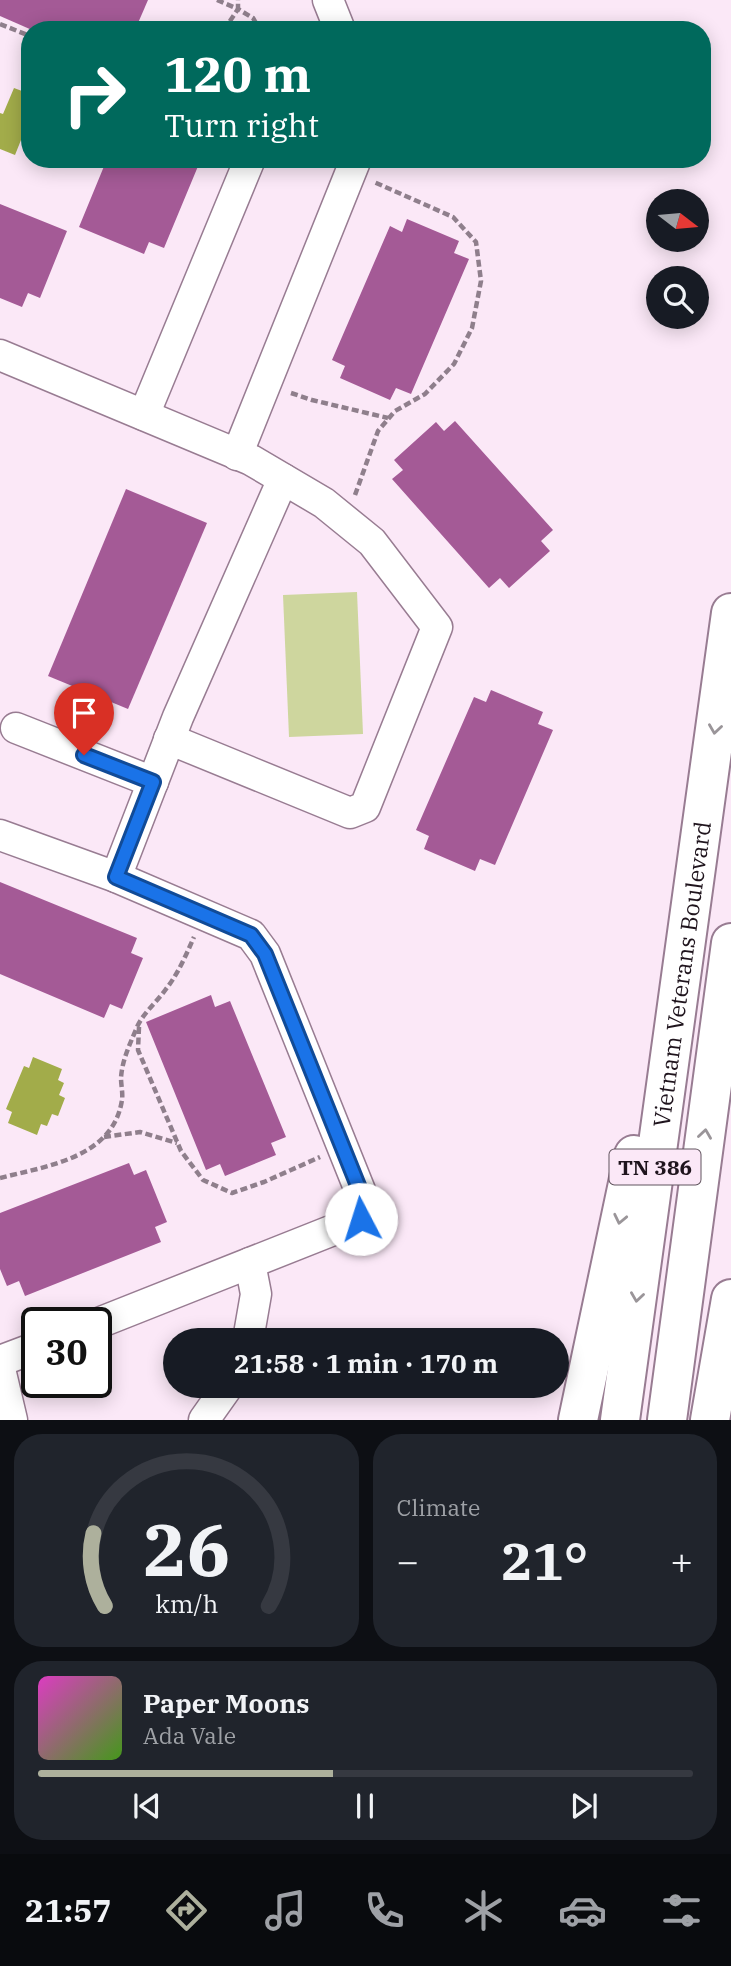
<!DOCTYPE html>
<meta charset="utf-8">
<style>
:root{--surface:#171b24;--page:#20242c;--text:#f1f3f6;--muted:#9ea1a6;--line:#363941;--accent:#adb09c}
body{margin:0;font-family:"IBM Plex Serif",serif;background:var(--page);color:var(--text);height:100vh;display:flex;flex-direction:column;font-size:26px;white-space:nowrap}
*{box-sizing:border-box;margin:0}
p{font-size:23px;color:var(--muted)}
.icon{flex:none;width:38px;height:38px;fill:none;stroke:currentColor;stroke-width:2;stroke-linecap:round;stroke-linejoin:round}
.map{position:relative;height:1420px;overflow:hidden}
.side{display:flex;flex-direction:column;gap:14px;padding:14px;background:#0d0f14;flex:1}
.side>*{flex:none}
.top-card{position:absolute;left:21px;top:21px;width:690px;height:147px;border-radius:28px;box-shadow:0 4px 18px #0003;background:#00695c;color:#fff;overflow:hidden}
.needle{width:46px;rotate:106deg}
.buttons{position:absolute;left:646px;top:189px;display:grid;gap:14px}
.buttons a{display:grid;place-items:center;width:63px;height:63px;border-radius:50%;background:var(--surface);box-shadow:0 4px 18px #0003;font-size:35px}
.speed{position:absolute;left:21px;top:1307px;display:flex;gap:14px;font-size:35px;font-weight:700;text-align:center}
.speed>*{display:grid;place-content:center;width:91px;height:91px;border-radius:50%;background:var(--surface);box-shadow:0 4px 18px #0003;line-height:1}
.speed .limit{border:4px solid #111;border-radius:10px;background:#fff;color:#111}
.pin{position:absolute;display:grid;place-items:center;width:60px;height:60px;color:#fff;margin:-72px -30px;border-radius:50% 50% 50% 0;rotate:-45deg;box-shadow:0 0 7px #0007}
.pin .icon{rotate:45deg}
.me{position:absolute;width:77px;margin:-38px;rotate:355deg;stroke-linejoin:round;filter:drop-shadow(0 0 5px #0008)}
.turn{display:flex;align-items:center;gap:24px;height:147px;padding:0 28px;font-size:32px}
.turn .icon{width:91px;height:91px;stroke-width:2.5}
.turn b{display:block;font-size:49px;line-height:60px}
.big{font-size:52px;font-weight:800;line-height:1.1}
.side .card{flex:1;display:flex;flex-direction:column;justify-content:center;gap:10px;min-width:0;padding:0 24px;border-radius:28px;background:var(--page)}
.side .dial{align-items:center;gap:0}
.dial svg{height:182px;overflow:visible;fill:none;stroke:var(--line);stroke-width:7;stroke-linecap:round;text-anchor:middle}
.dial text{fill:var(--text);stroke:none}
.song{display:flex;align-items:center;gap:21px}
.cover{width:84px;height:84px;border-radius:10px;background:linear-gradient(135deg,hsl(310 70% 55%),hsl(100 70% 35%))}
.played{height:7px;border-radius:4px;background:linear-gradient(90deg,var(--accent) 45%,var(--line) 45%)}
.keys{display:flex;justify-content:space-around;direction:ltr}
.heat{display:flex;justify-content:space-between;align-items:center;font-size:38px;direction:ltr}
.side .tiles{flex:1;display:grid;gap:14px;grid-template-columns:1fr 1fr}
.card:last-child{grid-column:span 2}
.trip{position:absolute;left:163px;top:1328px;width:406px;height:70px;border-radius:35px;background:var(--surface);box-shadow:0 4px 18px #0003;font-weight:800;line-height:70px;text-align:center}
.menu{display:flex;height:112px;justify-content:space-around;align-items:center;background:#090b0e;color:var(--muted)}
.menu .icon{width:49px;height:49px}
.menu .on{color:var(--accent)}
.menu b{font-size:32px;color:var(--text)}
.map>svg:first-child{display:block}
.garden{fill:#ced69e}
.water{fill:#a2ac4a}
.building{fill:#a45a96}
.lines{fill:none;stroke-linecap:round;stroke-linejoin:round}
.street-casing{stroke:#987c92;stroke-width:33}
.highway-casing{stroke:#987c92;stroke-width:42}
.path{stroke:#8f7f8c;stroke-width:4.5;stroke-dasharray:7 3.5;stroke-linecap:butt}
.street{stroke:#fff;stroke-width:30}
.highway{stroke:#fff;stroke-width:38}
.oneway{stroke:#9a9599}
.route-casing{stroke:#114b97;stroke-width:18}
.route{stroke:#1a73e8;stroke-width:12}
.labels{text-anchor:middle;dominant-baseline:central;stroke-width:6;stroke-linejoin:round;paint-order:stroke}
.shield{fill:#fbe8f7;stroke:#61545e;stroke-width:2}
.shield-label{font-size:21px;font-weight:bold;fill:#1f141d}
.street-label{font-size:23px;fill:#1f141d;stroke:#fbe8f7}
</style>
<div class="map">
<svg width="731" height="1420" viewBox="0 0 731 1420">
<rect width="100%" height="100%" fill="#fbe8f7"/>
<!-- garden -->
<path class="garden" d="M357 592 363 734 289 737 283 595Z"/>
<!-- water -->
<g class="water">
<path d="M14 88 30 94V126L27 125 15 155 0 149V113L3 114Z"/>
<path d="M33 1057 62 1069 58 1080 64 1083 59 1095 65 1098 58 1116 52 1114 47 1126 41 1124 37 1135 8 1123 12 1112 6 1109 24 1066 29 1068Z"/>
</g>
<!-- building -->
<g class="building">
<path d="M0 0H148L135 30H32L0 16Z"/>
<path d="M107 159H201L164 248 149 242 144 254 79 227Z"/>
<path d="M0 204 67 231 40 298 28 293 22 307 0 298Z"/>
<path d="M407 219 459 241 454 253 469 259 411 394 396 388 390 400 340 378 345 366 332 360 390 226 402 232Z"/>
<path d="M455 421 553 530 541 541 550 551 509 588 500 578 489 588 392 479 403 470 394 460 436 422 444 431Z"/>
<path d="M126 489 207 523 128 709 48 676Z"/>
<path d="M491 690 543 712 538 724 553 730 495 865 480 859 475 871 424 849 429 836 416 830 474 697 486 702Z"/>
<path d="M0 882 137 938 131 953 143 958 122 1009 110 1004 104 1018 0 974Z"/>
<path d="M211 995 215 1007 230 1001 286 1137 271 1143 276 1155 225 1176 220 1164 206 1170 146 1022Z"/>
<path d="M129 1163 134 1175 146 1170 167 1222 155 1227 161 1242 25 1296 19 1281 7 1286 0 1269V1213Z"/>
</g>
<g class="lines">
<defs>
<g id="street">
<path d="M328 0 340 30"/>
<path d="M0 355 251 460 324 503 372 542 437 627 365 807 350 813 169 739"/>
<path d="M144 415 250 159"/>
<path d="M237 455 356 159"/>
<path d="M16 728 153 782"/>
<path d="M0 835 116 877 251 935 265 954 365 1203 361 1219 96 1324"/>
<path d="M116 877 178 717 283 479"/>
<path d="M248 1340 256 1294 250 1263"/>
<path d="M0 1361 37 1347"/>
<path d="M0 1369 12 1420"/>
<path d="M204 1420 228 1386"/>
</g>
<g id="highway">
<path d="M578 1420 634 1155"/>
<path id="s1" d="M620 1420 731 613"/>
<path d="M667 1420 731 943"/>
<path d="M710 1420 731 1299"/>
</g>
</defs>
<!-- street casing -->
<use href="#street" class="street-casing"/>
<!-- highway casing -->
<use href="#highway" class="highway-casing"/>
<!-- path -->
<g class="path">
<path d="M217 0 238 9V0"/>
<path d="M0 24 30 36"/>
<path d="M224 30 238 9 253 18 260 30"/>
<path d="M291 393 312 400 388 418"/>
<path d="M355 495 378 431 395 411 425 394 454 364 472 328 481 281 476 242 453 217 374 182"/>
<path d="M139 1027 138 1050 181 1151 203 1180 232 1193 264 1182 320 1157"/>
<path d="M104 1137 140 1132 177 1143"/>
<path d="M0 1178C47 1166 113 1158 122 1100 123 1093 121 1085 121 1078 122 1060 130 1044 137 1027 144 1012 156 1003 166 989 178 974 186 955 194 937"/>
</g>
<!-- street -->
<use href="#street" class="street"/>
<!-- highway -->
<use href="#highway" class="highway"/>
</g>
<!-- one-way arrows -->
<defs><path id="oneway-chevron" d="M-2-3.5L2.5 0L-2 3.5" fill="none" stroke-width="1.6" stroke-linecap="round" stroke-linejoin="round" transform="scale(1.75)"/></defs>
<g class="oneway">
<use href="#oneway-chevron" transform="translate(715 729) rotate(98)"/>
<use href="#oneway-chevron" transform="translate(705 1134) rotate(-82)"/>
<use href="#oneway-chevron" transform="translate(620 1219) rotate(102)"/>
<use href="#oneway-chevron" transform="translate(637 1297) rotate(98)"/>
</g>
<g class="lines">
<defs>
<path id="route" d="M84 755 153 782 116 877 251 935 265 954 365 1203 361 1219"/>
</defs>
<!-- route casing -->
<use href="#route" class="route-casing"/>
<!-- route -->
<use href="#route" class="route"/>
</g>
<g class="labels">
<!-- shield labels -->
<rect class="shield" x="609.5" y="1149.5" width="91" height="35" rx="5"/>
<g class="shield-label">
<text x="655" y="1167">TN 386</text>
</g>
<!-- street labels -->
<g class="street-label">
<text stroke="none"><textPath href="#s1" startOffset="450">Vietnam Veterans Boulevard</textPath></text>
</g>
</g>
</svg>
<div class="buttons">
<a><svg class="needle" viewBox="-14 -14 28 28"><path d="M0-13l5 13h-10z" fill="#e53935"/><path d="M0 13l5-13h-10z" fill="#9ea1a6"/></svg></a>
<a><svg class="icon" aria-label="search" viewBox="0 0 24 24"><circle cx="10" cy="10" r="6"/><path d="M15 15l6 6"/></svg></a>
</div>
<div class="speed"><div class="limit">30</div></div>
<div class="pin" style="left:84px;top:755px;background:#d93025"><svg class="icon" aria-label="arrive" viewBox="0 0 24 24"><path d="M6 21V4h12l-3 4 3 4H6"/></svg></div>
<svg class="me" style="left:361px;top:1219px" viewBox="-20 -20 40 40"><circle r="19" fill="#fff"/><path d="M0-13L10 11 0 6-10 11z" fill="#1a73e8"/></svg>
<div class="trip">21:58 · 1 min · 170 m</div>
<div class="top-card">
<div class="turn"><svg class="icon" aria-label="right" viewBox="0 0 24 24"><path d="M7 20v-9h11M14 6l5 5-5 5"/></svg><div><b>120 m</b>Turn right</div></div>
</div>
</div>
<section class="side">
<div class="tiles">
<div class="card dial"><svg viewBox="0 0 100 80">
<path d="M14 69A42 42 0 1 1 86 69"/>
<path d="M14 69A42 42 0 0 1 9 37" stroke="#adb09c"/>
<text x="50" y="56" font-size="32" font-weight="700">26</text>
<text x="50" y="72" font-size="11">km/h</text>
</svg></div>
<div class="card"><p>Climate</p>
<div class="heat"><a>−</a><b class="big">21°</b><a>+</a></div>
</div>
<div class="card">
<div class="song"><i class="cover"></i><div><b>Paper Moons</b><p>Ada Vale</p></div></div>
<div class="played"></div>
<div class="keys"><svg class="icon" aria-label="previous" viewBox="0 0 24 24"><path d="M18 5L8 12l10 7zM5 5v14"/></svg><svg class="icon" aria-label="pause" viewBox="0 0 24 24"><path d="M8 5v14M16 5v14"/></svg><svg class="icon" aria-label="next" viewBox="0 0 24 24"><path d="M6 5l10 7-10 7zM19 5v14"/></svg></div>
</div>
</div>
</section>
<nav class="menu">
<b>21:57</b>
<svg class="icon on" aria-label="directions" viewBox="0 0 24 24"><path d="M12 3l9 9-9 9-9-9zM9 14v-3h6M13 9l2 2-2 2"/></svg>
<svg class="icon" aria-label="music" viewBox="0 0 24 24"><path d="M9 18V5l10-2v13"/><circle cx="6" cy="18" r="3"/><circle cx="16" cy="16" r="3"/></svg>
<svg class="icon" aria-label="phone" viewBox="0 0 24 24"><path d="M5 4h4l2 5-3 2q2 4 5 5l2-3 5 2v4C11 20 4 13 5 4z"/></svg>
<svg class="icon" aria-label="climate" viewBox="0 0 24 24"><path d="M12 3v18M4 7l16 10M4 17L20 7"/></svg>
<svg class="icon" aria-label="car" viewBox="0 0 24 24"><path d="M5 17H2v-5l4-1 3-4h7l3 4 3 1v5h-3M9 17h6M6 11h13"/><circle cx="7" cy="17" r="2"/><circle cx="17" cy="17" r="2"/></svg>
<svg class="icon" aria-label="filters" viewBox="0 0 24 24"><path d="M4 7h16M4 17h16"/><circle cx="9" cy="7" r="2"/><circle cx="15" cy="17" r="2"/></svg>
</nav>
